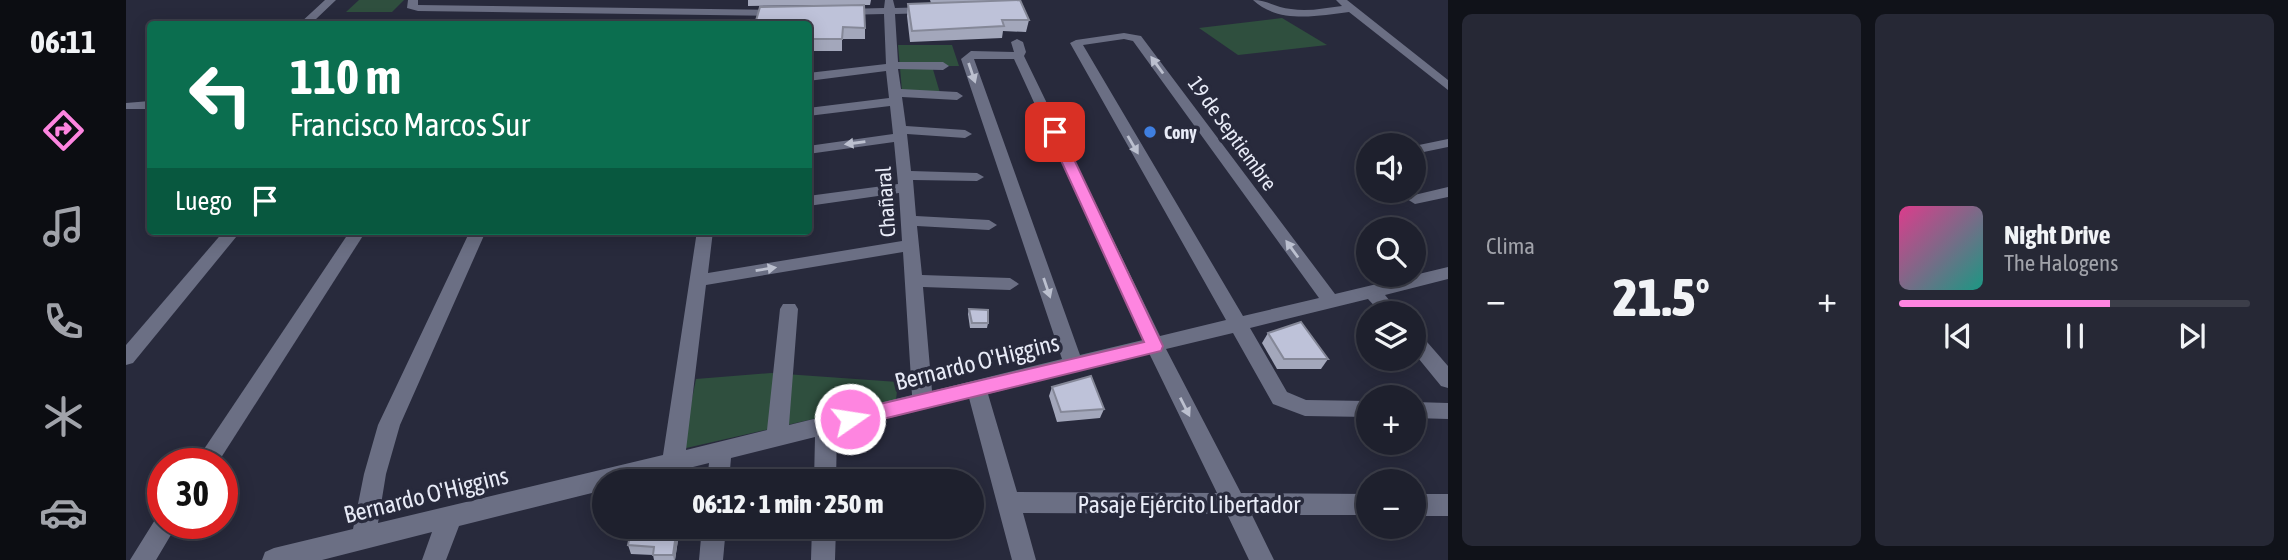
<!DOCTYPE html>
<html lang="es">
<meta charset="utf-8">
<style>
:root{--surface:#1e202d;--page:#262835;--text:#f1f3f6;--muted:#a1a3aa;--line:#3c3e49;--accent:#fe85e0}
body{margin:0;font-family:"Asap Condensed",sans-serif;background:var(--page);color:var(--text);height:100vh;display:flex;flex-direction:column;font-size:26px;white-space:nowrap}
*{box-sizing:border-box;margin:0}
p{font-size:23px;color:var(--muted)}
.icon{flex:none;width:38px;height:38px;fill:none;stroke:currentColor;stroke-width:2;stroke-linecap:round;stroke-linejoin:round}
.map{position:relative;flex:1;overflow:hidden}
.sheet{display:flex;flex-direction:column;gap:14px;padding:14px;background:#101219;width:840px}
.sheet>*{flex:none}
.guide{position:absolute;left:21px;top:21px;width:665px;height:214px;border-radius:7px;box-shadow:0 4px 18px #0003,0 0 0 2px var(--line);background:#0b6e4f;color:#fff;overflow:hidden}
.controls{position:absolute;left:1230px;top:133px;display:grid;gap:14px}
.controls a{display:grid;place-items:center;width:70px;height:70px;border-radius:50%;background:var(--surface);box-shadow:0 4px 18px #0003,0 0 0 2px var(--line);font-size:35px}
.speed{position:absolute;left:21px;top:448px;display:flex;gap:14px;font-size:35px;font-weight:700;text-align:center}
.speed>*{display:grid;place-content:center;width:91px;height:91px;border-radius:50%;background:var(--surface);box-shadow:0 4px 18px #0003,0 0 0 2px var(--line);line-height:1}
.speed .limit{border:10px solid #d22;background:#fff;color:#111}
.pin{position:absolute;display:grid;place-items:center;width:60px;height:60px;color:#fff;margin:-30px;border-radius:14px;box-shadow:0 4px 10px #0006}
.me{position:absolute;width:77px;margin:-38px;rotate:77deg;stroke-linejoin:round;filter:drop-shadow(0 0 5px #0008)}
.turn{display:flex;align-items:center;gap:24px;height:147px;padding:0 28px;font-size:32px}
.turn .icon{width:91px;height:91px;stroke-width:2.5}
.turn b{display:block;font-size:49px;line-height:60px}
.then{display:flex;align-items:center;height:66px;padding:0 28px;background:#0003;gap:14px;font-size:26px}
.big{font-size:52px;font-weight:800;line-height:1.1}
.sheet .card{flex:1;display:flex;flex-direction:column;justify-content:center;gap:10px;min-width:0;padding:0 24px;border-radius:10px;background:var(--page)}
.song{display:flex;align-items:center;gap:21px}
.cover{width:84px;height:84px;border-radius:10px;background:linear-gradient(135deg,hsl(330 70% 55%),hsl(170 70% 35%))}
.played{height:7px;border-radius:4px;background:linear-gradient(90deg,var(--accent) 60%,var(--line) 60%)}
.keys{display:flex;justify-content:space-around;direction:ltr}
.heat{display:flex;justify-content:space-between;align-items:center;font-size:38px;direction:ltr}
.sheet .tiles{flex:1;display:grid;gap:14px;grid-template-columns:repeat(2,1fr)}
.trip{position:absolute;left:466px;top:469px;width:392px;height:70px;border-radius:35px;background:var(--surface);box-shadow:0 4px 18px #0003,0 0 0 2px var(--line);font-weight:800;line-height:70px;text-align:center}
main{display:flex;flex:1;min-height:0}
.dock{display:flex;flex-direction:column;width:126px;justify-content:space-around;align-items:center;background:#0c0d12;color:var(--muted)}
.dock .icon{width:49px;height:49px}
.dock .on{color:var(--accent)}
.dock b{font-size:32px;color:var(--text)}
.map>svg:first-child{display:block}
.green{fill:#2f4f3e}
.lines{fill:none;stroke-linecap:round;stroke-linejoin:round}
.minor{fill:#6b6f84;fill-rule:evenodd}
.wall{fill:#a3a7bb}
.shaded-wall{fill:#858898}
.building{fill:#bec2d9;stroke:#858898;stroke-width:2}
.oneway{fill:#bcc0cf}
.route{fill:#fe85e0;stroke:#a55692;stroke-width:2}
.shop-dot{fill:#3f7fe0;stroke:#282a3c;stroke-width:2.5}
.labels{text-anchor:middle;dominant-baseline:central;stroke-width:7;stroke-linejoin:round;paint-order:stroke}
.far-poi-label{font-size:18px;font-weight:bold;fill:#e8ebf7;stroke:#282a3c;text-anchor:start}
.street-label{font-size:21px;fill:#e8ebf7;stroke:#282a3c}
.near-street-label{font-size:24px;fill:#e8ebf7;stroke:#282a3c}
</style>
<main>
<nav class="dock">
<b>06:11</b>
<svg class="icon on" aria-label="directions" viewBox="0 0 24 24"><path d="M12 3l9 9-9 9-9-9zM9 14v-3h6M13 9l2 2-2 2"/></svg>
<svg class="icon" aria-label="music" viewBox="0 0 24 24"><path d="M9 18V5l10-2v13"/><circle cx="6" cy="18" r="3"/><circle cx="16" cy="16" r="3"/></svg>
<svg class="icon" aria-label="phone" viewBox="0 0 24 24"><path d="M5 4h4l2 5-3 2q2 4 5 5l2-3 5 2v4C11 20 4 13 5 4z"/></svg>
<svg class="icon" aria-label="climate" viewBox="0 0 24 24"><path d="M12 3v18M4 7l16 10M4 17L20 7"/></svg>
<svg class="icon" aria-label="car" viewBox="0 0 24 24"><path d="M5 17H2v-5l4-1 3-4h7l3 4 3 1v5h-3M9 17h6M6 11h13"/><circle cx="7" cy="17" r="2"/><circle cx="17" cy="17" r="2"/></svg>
</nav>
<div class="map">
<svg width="1322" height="560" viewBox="0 0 1322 560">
<rect width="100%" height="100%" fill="#282a3c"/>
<!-- green -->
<g class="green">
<path d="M233 0H278L266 12H220Z"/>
<path d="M1156 18 1201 45 1112 55 1073 28Z"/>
<path d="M772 45H826L833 66H806L814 93 776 91Z"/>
<path d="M645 373 772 382 770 400 556 449 570 379Z"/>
</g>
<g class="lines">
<!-- minor -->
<g class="minor">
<path d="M199 0H210L189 20H254L259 23 173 24Z"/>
<path d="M282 0H292V5L653 10 658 13 653 16 292 11 281 8Z"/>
<path d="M759 0H767L769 8 804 7 809 10 804 13 769 14 772 62H817L823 66 817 70 772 69 775 89 831 92 837 96 831 100 776 97 780 126 839 130 846 134 839 138 781 134 785 171 851 173 858 177 851 181 787 180 790 216 863 220 871 225 863 230 791 226 796 275 884 278 893 284 884 290 797 287 806 391 936 359 835 59 845 51 888 52 885 42 891 39 897 42 900 52 898 56 1034 336 1100 320 944 43 950 40 998 33 1015 36 1209 294 1322 267V279L1259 295 1274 313H1255L1242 299 1124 328 1161 392 1180 400 1242 401V417L1179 416 1147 404 1107 333 1040 349 1115 493 1242 494V515H1126L1148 560H1123L1101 514 897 513 910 560H886L843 398 711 431 710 481H688L689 437 605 458 603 481H581L583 463 511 481H478V490L333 526 320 560H296L306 532 196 560H136L139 552 148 548 227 529 238 474 252 425 344 231H360L274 425 260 474 252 523 537 455 571 231H587L582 273 776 241 773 193 682 206V196L772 184 768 142 682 154V146L767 134 764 106 682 116V108L763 98 760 71 682 81V73L760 64 758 14 716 15 711 12 716 9 758 8ZM998 39 1007 41 1193 298 1117 316 957 45ZM848 59H888L1017 340 954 355ZM777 252 786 395 663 425 672 309 669 304H657L654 309 641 430 560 450 580 285ZM1023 353 1091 493 891 492 862 394Z"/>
<path d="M1127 0C1141 0 1151 8 1165 9 1182 12 1199 8 1216 6L1210 0H1221L1322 80V90L1223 12C1191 16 1153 24 1127 0Z"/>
<path d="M24 101V109H0V103Z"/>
<path d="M1322 139V147L1288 154V146Z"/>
<path d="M1322 187V197L1289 204 1281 199 1284 196Z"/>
<path d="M98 231H115L7 363 0 365V345Z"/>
<path d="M224 231H240L91 464H68Z"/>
<path d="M1288 333 1295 335 1322 366V388L1315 386 1288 353Z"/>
<path d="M1288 402 1322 403V419L1288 418Z"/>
<rect x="1288" y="494" width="34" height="22"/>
<path d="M37 513V523H52L30 560H4L32 515Z"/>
<path d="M576 527H600L597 560H573Z"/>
<path d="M686 527H710L709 560H685Z"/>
</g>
</g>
<!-- wall -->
<g class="wall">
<path d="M622 0H745L744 5H738L739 28V39H716V51H682V24L724 5 622 6Z"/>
<path d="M804 0H894L903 20 900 32 877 31 876 38 784 42 781 16 782 4 805 3Z"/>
<path d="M843 309 862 323 861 328H844L842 314Z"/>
<path d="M1142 333 1202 359 1195 369H1151L1136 343Z"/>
<path d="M926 387 978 409 974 418 931 422 923 396Z"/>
<path d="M506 527H554L549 560H528L527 555 505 554 502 545Z"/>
</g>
<!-- shaded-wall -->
<path class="shaded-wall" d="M551 527H554L549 560H548L547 555Z"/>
<!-- building -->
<g class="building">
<path d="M894 0 903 20H876L878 26 786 31 782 4Z"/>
<path d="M738 5 739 28 717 27 716 39H682V24H629L634 7Z"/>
<path d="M843 309 862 310V323H846Z"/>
<path d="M1175 322 1202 359H1158L1142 333Z"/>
<path d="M965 376 978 409 935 412 926 387Z"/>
<path d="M506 527H551L547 555H527L528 547 502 545Z"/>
</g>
<!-- one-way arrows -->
<defs><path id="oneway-solid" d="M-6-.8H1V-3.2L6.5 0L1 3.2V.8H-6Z" transform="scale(1.75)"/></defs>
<g class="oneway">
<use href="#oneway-solid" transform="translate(1031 65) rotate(-126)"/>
<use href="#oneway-solid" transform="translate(846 73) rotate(71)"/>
<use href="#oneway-solid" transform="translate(729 143) rotate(172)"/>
<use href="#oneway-solid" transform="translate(1007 145) rotate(60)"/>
<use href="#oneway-solid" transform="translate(1166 249) rotate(-126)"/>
<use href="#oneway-solid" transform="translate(640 269) rotate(-9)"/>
<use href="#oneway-solid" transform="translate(921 288) rotate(71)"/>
<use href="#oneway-solid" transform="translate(1059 407) rotate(63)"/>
</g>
<!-- route -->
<path class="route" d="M929 128 935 132 1037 346 1035 351 724 427 718 425 715 419 718 413 724 411 1018 342 922 132Z"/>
<!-- markers -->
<circle class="shop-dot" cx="1024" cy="132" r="7"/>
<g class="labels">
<!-- far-poi labels -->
<g class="far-poi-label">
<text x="1038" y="132">Cony</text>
</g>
<!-- street labels -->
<g class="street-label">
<text transform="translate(1107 133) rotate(54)">19 de Septiembre</text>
<text transform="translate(759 202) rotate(-94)">Chañaral</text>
</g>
<!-- near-street labels -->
<g class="near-street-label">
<text transform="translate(851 362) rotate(-14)">Bernardo O'Higgins</text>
<text transform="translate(300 495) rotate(-14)">Bernardo O'Higgins</text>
<text x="1063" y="504">Pasaje Ejército Libertador</text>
</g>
</g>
</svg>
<div class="controls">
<a><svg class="icon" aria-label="sound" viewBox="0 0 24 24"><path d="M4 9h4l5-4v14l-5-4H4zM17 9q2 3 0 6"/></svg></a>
<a><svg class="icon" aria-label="search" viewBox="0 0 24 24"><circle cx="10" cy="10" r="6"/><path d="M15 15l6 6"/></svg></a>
<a><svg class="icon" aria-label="layers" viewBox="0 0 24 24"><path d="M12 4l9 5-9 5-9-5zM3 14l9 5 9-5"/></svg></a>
<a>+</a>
<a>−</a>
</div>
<div class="speed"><div class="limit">30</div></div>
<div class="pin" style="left:929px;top:132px;background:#d93025"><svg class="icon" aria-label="arrive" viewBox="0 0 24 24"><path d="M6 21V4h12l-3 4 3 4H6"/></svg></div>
<svg class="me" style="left:724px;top:419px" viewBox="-20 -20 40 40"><circle r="17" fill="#fe85e0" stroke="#fff" stroke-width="3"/><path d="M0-11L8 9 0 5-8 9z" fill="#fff"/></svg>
<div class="trip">06:12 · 1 min · 250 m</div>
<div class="guide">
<div class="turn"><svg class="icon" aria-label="left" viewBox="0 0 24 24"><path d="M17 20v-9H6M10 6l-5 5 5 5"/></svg><div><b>110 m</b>Francisco Marcos Sur</div></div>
<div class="then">Luego<svg class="icon" aria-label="arrive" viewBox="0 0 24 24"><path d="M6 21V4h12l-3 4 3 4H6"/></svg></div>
</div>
</div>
<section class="sheet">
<div class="tiles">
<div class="card"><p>Clima</p>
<div class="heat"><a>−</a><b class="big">21.5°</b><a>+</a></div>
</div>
<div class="card">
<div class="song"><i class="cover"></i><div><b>Night Drive</b><p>The Halogens</p></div></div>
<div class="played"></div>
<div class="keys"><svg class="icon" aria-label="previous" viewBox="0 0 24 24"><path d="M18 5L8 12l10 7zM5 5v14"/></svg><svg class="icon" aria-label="pause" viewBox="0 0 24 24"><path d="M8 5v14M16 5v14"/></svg><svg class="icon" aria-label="next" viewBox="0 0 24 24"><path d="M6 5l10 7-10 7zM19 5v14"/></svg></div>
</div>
</div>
</section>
</main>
